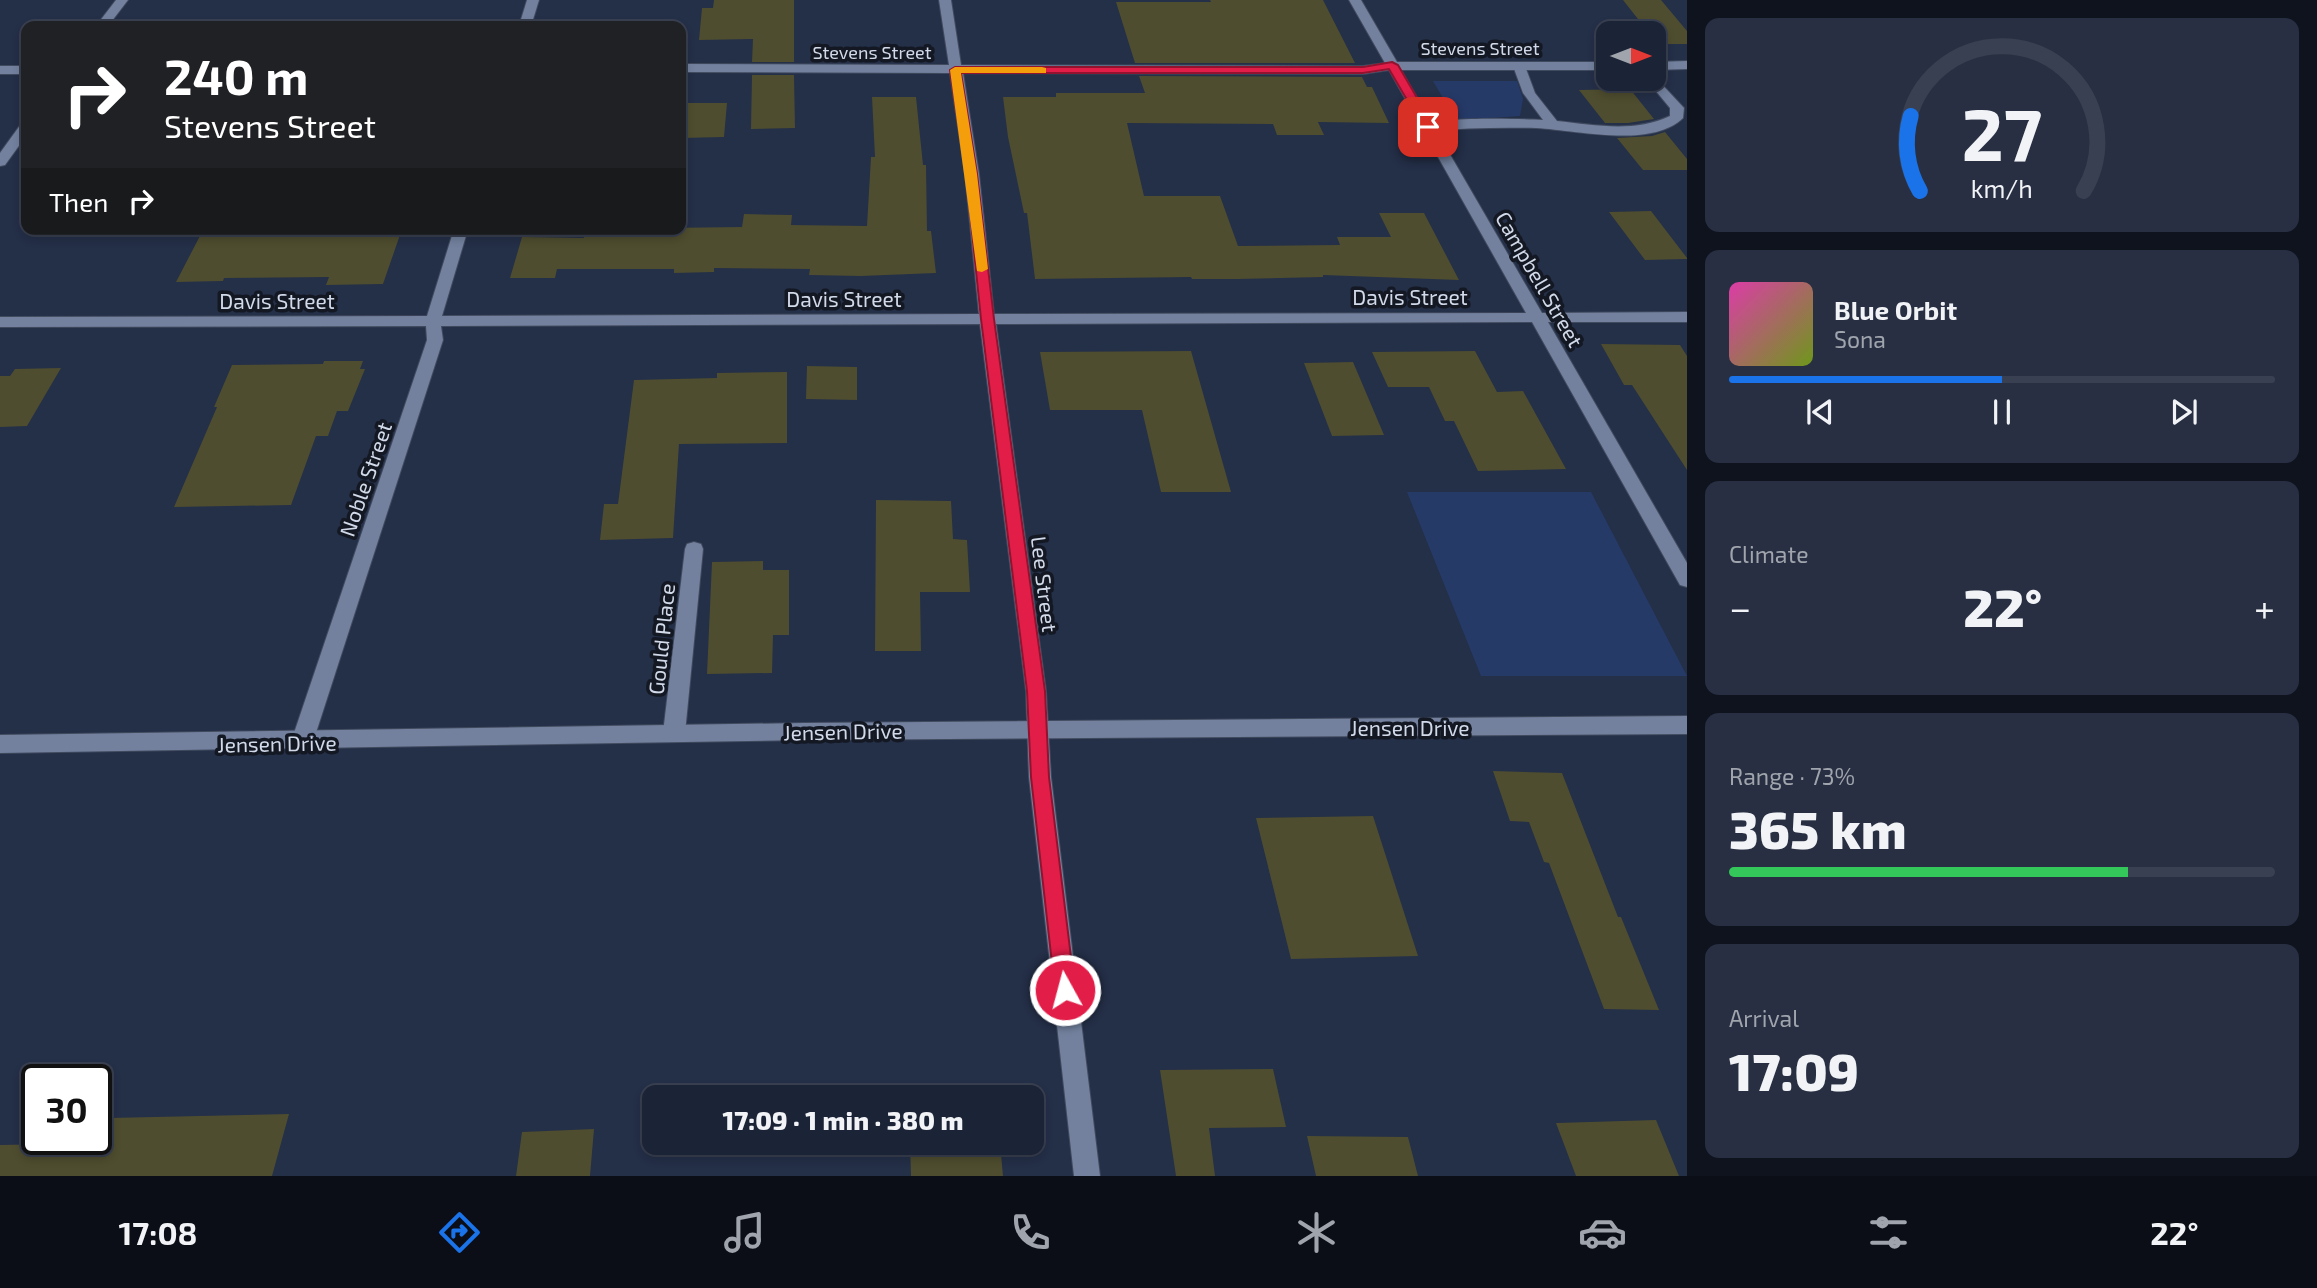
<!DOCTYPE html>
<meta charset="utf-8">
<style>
:root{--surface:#1b2336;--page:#282f42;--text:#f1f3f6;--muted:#a0a4ad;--line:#394051;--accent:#1a73e8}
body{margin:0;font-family:"Exo 2",sans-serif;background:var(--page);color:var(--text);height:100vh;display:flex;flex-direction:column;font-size:26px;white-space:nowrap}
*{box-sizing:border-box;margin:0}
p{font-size:23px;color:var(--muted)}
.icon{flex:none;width:38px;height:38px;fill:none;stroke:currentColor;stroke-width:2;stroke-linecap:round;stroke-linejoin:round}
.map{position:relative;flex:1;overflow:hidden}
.details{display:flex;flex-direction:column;gap:18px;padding:18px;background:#0f131e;width:630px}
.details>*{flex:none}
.banner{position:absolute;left:21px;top:21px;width:665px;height:214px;border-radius:14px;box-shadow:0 4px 10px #0003,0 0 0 2px var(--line);background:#202124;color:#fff;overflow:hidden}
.needle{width:46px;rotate:90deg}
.tools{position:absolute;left:1596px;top:21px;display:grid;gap:14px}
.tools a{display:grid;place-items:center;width:70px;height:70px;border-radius:14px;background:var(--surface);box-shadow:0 4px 10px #0003,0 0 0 2px var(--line);font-size:35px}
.speed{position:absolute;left:21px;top:1064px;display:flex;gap:14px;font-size:35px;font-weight:700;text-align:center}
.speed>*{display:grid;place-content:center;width:91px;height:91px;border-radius:50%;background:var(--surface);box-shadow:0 4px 10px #0003,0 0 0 2px var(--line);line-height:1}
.speed .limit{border:4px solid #111;border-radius:10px;background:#fff;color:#111}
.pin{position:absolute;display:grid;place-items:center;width:60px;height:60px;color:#fff;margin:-30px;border-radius:14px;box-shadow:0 4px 10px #0006}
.me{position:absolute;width:77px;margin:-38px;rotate:353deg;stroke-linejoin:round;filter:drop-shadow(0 0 5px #0008)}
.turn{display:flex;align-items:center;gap:24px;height:147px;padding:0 28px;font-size:32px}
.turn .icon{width:91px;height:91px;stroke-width:2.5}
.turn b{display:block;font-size:49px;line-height:60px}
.then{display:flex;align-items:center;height:66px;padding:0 28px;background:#0003;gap:14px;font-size:26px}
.big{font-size:52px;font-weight:800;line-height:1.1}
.details .card{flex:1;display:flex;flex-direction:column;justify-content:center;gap:10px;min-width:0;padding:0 24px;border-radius:14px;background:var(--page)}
.details .dial{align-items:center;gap:0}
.dial svg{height:182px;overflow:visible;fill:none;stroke:var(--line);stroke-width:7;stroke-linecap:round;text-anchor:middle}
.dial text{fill:var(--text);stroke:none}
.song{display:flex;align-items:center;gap:21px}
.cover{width:84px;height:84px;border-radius:10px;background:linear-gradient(135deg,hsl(320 70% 55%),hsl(80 70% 35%))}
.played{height:7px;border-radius:4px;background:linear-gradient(90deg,var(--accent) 50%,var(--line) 50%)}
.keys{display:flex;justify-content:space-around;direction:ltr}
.heat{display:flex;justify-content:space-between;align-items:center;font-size:38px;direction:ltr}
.charge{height:10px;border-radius:5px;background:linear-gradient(90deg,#34c759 73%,var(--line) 0)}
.trip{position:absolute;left:642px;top:1085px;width:402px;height:70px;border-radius:14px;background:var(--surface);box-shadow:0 4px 10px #0003,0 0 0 2px var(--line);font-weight:800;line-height:70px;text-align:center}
.dock{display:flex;height:112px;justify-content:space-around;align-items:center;background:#0b0e16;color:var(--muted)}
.dock .icon{width:49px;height:49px}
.dock .active{color:var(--accent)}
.dock b{font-size:32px;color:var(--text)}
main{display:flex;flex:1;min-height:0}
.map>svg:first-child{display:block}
.green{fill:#263a68}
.building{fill:#4e4d2f}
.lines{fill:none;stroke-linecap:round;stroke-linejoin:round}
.service-casing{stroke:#404a5e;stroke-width:2}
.minor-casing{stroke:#404a5e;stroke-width:2}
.secondary-casing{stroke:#404a5e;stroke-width:2}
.service{fill:#73819e;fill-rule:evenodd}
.minor{fill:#73819e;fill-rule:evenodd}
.secondary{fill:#73819e;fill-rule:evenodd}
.route{fill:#e11d48;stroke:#92132f;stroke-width:2}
.slow{fill:#f59e0b}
.labels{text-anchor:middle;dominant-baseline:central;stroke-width:7;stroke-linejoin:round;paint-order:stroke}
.far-street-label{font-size:18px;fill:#d2daea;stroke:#131823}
.street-label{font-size:21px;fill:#d2daea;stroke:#131823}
</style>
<main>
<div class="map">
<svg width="1687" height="1176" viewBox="0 0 1687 1176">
<rect width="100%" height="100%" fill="#242f48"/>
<!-- green -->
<g class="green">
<path d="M1433 81H1517L1523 99 1520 116 1456 120Z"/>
<path d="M1407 492H1591L1687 676H1481Z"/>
</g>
<!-- building -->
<g class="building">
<path d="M714 0H794V62H752L753 39 699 40 702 8H713Z"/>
<path d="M1210 0H1323L1355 63H1135L1116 2H1211Z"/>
<path d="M1623 0H1661L1687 31V44H1657L1654 33H1649Z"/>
<path d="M752 75H794L795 128 751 129Z"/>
<path d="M1139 76 1362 77 1367 87H1372L1389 123 1318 122 1324 135H1277L1273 124 1127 123 1144 196H1220L1238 246 1340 245 1337 237H1391L1379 213H1424L1459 280 1323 275V277L1237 279H1192L1191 277 1035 279 1027 213H1024L1008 137 1003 97H1056V93H1145Z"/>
<path d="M1630 89 1654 119 1628 123H1605L1579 90Z"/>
<path d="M872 97H916L923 165H926L927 231H931L936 273 861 276 809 275 810 269 714 268V272L674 273V269H557L555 278H510L522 237 584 238 585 229 742 227 744 214 792 215 791 225 867 226 871 157H875Z"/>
<path d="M686 103H727L724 137 682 138Z"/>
<path d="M1665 132 1687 159V170H1643L1617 138 1652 136Z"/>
<path d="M1651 211 1687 258V259L1645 260 1609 212Z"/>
<path d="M402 229 383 284 326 285 329 277 224 278 223 281 176 282 202 232Z"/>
<path d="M1601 344 1680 345 1687 356V470L1632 385H1624Z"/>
<path d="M1191 351 1231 492H1161L1142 410H1050L1040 352Z"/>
<path d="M1475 351 1497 392 1523 391 1566 469 1478 471 1454 421H1445L1429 387H1388L1372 352Z"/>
<path d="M324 361H363L360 369H365L348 411H337L328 436H316L291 505 174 507 217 407H214L232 365 323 364Z"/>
<path d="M1353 362 1384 435 1332 436 1304 363Z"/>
<path d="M807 366 857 367V400L806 399Z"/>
<path d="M61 368 27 426 0 427V376H10L15 369Z"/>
<path d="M787 372V443L679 444 673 538 600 540 604 504H618L634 380 717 378V373Z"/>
<path d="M876 500 951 501 953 539 967 540 970 592H920L921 651H875Z"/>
<path d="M763 561V570H789V635H773L772 673 707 674 712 562Z"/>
<path d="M1493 771 1562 773 1618 917H1621L1659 1010 1604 1009 1549 863 1544 862 1529 822 1510 821Z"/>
<path d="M1373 816 1418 956 1291 959 1256 818Z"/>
<path d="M1273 1069 1286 1127 1209 1128 1215 1176H1176L1160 1070Z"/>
<path d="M289 1114 272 1176H0V1145L101 1143 109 1118Z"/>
<path d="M1656 1120 1679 1176H1576L1556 1123Z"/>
<path d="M594 1129 590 1176H516L522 1132Z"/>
<path d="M1307 1136 1408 1137 1418 1176H1316Z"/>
<path d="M910 1143H1000L1003 1176H911Z"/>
</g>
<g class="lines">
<defs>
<path id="service" d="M1519 62 1525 66 1535 93 1557 121C1595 125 1634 133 1670 116V108L1646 79H1654V76L1684 108 1683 118C1651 149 1576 130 1536 128 1500 127 1464 128 1428 131L1421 127C1435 116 1521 119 1543 120L1523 93 1513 66Z"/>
<g id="minor">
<path d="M116 0H128L108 26H96Z"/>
<path d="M527 0H539L531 26H519Z"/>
<path d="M939 0H951L961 65 1363 66 1385 63 1349 0H1361L1397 62H1608V70H1401L1542 313 1687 312V322H1548L1687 563V587L1680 585 1532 322 996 324 1046 691 1051 777 1100 1176H1074L1029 777 1026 691 980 324 441 326 443 340 313 742 309 748 302 751 295 748 291 742 427 340 426 326 0 327V317L427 316 454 229H468L442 316 979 314 965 174 950 73 681 72V64L949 65ZM1389 70 1526 313 994 314 979 174 963 73 1363 74Z"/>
<path d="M1687 61V69L1654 70V62Z"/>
<rect x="0" y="66" width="26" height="8"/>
<path d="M26 123V136L5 165 0 166V153L21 124Z"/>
<path d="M694 542 701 544 703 549 685 733 681 739 674 742 667 739 663 733 685 549 687 544Z"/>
</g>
<path id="secondary" d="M1687 716V734L804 740 0 753V735L804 723Z"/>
</defs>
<!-- service casing -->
<use href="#service" class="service-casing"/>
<!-- minor casing -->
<use href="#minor" class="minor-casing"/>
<!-- secondary casing -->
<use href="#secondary" class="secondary-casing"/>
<!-- service -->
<use href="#service" class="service"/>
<!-- minor -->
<use href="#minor" class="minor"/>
<!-- secondary -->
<use href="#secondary" class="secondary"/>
</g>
<!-- route -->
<path class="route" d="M1392 62 1398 65 1434 127 1432 129H1424L1389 69 1363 73H961L977 174 994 319 1045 691 1049 777 1075 990 1072 996 1065 999 1058 996 1055 990 1031 777 1027 691 981 319 966 174 950 70 955 67H1363Z"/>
<!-- slow -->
<path class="slow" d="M1042 67 1046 68V73H961L977 174 988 269 982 272 977 271 950 70 955 67Z"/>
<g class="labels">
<!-- far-street labels -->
<g class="far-street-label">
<text x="1480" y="48">Stevens Street</text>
<text x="872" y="52">Stevens Street</text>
</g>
<!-- street labels -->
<g class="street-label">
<text transform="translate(1540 279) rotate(60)">Campbell Street</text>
<text x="1410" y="296">Davis Street</text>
<text x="844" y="298">Davis Street</text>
<text x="277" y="300">Davis Street</text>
<text transform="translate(365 479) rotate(-71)">Noble Street</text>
<text transform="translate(1045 584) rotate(83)">Lee Street</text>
<text transform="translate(661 639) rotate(-84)">Gould Place</text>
<text x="1410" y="727">Jensen Drive</text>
<text transform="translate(843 731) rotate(-1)">Jensen Drive</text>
<text transform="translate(277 743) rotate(-1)">Jensen Drive</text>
</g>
</g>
</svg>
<div class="tools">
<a><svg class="needle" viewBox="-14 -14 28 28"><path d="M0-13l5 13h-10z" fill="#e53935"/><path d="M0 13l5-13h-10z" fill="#a0a4ad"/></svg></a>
</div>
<div class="speed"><div class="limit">30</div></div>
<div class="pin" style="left:1428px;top:127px;background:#d93025"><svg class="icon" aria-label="arrive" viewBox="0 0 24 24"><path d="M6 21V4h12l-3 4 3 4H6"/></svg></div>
<svg class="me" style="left:1065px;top:990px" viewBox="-20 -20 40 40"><circle r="17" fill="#e11d48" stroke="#fff" stroke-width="3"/><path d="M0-11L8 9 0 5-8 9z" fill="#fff"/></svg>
<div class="trip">17:09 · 1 min · 380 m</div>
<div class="banner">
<div class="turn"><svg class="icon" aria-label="right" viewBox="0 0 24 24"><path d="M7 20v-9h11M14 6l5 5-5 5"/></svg><div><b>240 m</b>Stevens Street</div></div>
<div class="then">Then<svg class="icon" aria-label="right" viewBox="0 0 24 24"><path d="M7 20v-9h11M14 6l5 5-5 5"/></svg></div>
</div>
</div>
<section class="details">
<div class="card dial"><svg viewBox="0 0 100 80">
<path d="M14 69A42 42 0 1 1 86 69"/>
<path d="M14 69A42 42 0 0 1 10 36" stroke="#1a73e8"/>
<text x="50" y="56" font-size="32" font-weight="700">27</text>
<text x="50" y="72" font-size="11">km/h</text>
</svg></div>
<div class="card">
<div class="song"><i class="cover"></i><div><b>Blue Orbit</b><p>Sona</p></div></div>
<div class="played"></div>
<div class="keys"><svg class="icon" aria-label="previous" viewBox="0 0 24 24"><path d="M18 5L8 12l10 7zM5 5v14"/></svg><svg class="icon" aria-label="pause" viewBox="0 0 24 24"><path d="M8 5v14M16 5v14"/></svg><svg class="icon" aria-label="next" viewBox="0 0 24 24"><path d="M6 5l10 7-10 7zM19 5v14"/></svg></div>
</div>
<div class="card"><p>Climate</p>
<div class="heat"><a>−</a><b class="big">22°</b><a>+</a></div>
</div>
<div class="card"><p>Range · 73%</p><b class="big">365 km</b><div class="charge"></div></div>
<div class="card"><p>Arrival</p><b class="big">17:09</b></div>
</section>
</main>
<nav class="dock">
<b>17:08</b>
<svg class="icon active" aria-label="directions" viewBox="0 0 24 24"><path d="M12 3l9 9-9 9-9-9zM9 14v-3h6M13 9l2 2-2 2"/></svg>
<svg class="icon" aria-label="music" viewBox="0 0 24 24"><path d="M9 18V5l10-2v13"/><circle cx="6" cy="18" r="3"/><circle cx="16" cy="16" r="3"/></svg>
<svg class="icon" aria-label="phone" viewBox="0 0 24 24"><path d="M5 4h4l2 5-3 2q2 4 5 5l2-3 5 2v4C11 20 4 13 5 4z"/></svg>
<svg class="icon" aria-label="climate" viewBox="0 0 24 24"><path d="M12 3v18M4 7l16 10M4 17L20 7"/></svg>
<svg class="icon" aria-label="car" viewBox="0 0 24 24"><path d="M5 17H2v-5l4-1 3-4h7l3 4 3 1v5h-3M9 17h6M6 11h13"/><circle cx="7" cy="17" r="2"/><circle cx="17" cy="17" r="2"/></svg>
<svg class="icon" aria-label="filters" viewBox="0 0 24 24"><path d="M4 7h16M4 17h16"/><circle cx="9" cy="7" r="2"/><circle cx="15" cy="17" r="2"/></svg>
<b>22°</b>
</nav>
